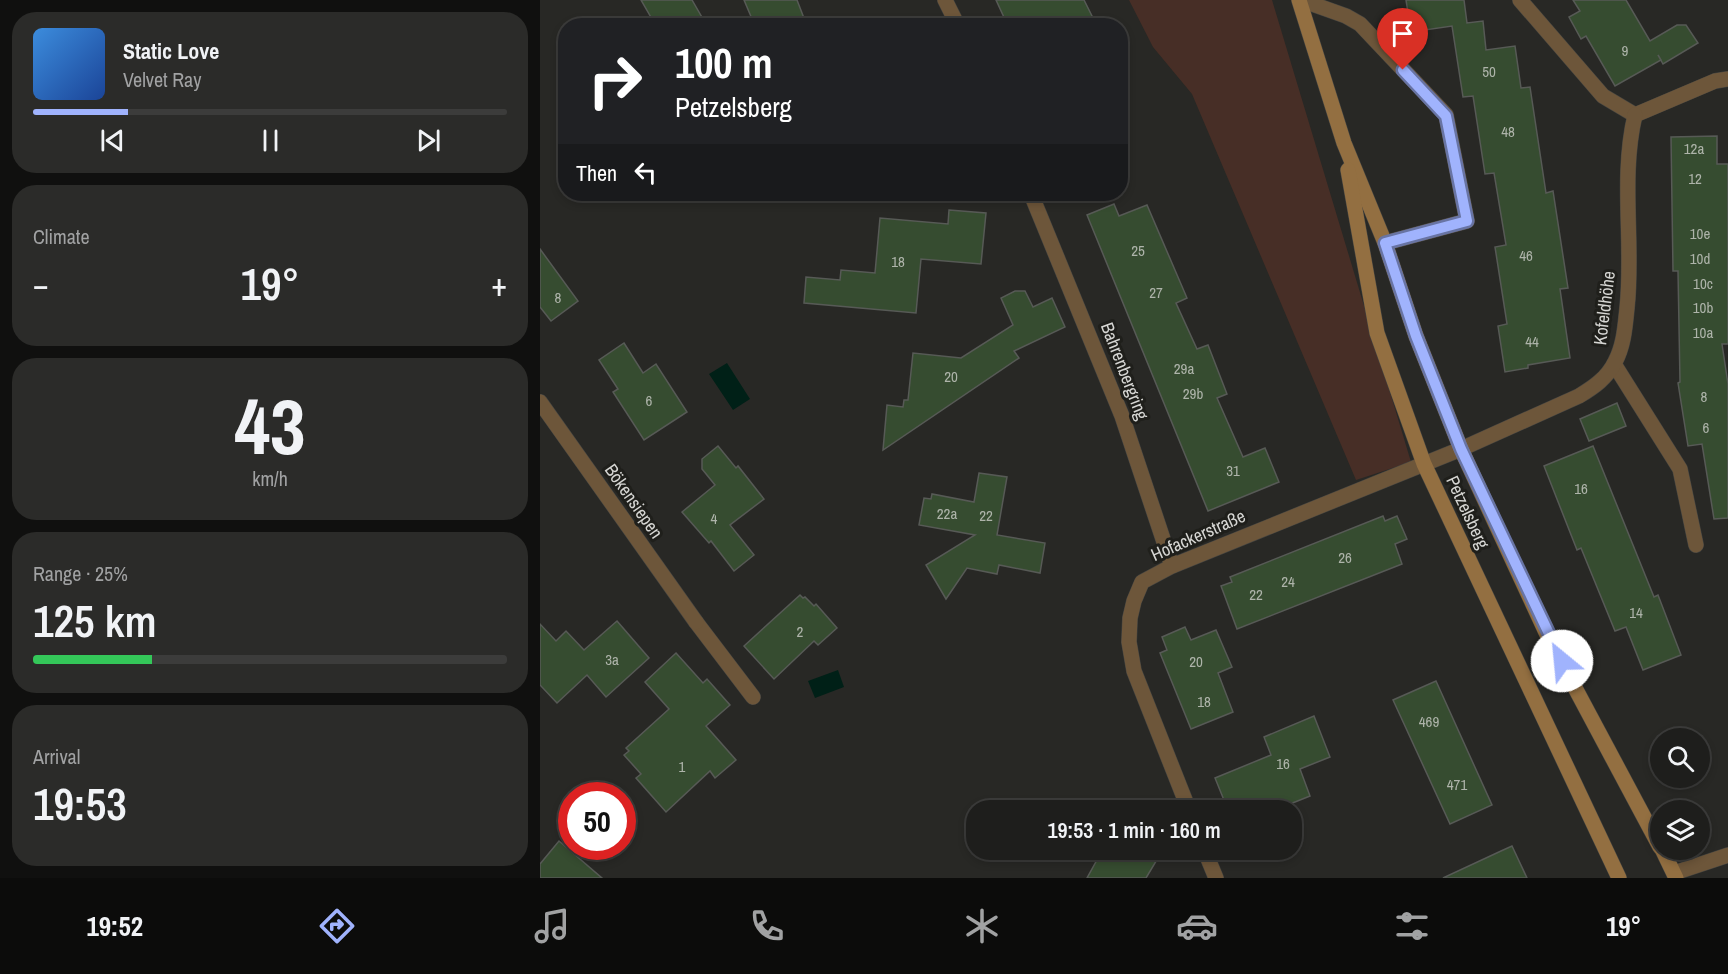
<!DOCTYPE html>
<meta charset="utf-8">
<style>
:root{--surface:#1e1e1c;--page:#2b2b29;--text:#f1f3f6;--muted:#a1a2a3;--line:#3c3c3b;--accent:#a0b3fd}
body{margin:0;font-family:"Archivo Narrow",sans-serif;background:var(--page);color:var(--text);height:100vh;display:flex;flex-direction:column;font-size:22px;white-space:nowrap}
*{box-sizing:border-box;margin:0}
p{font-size:20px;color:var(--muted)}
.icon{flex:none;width:33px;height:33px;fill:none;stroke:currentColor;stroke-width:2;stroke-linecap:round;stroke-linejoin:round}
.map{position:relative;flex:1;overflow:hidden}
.details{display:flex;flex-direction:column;gap:12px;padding:12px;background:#10100f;width:540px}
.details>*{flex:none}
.guide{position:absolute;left:18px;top:18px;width:570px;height:183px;border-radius:24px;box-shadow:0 3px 9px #0003,0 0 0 2px var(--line);background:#202124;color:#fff;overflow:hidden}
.tools{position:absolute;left:1110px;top:728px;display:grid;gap:12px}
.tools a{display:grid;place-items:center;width:60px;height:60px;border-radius:50%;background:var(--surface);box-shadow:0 3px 9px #0003,0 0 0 2px var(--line);font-size:30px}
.speed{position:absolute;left:18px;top:782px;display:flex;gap:12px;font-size:30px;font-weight:700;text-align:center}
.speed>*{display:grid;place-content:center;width:78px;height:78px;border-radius:50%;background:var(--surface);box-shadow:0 3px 9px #0003,0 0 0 2px var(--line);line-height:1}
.speed .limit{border:9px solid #d22;background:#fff;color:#111}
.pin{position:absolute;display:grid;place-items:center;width:51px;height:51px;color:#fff;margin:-62px -26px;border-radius:50% 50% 50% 0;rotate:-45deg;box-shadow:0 0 6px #0007}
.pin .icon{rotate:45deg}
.me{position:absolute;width:66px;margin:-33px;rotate:332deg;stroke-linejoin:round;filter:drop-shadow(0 0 4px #0008)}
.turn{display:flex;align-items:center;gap:21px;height:126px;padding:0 18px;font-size:27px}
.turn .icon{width:78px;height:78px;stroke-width:2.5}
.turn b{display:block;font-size:42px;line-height:51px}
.then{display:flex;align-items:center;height:57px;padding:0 18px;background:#0003;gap:12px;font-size:22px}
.big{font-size:45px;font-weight:600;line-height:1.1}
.details .tile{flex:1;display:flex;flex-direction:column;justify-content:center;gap:9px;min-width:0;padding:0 21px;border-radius:24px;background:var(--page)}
.details .dial{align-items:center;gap:0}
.dial b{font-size:78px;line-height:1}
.song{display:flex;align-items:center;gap:18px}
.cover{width:72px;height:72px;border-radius:9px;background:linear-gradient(135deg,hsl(210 70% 55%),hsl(220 70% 35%))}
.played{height:6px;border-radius:3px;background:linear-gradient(90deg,var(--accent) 20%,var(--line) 20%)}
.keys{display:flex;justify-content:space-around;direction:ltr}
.heat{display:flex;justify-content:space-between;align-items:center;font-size:33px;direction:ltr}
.charge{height:9px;border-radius:4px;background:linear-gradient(90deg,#34c759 25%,var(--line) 0)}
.trip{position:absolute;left:426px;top:800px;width:336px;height:60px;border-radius:24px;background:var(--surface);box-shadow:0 3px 9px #0003,0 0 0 2px var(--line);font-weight:600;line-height:60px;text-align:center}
.tabs{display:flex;height:96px;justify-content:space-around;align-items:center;background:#0c0c0b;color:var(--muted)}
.tabs .icon{width:42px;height:42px}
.tabs .active{color:var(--accent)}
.tabs b{font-size:27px;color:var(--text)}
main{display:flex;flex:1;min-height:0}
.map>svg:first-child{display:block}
.green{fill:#472e26}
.water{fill:#002017}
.building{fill:#364c30;stroke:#575a56;stroke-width:1.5}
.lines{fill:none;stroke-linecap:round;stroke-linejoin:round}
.lane-casing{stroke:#444441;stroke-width:16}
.street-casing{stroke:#444441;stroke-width:16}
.secondary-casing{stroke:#444441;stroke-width:16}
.lane{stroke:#6d563a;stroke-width:15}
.street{stroke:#6d563a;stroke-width:15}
.secondary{stroke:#936f41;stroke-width:15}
.route-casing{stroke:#6874a4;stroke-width:15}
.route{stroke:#a0b3fd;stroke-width:10}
.labels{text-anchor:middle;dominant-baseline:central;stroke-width:6;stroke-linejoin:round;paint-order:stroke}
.number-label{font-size:15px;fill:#aeb4aa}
.street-label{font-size:18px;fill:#d6d6d3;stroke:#1f1f1b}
</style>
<main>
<section class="details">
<div class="tile">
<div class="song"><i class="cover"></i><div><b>Static Love</b><p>Velvet Ray</p></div></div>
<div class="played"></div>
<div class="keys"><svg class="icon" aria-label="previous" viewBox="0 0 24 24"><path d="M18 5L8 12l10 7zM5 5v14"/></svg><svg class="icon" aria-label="pause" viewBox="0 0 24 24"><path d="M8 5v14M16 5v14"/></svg><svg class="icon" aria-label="next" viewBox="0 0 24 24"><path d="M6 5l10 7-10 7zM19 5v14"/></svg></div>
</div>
<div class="tile"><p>Climate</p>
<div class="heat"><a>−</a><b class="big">19°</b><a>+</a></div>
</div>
<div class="tile dial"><b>43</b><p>km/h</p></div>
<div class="tile"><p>Range · 25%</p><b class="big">125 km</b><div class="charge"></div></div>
<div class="tile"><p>Arrival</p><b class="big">19:53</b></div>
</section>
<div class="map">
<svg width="1188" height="878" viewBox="0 0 1188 878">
<rect width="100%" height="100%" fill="#282825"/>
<!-- green -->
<path class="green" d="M589 0H732L871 462 816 480 652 94 613 47Z"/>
<!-- water -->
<g class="water">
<path d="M187 363 210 399 193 410 169 374Z"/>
<path d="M298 670 304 687 275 698 268 681Z"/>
</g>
<!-- building -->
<g class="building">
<path d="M101 0H152L167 26H116Z"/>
<path d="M204 0H257L267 26H215Z"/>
<path d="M456 0H544L557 26H468Z"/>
<path d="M866 0H924L927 23 943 21 946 50 975 46 981 88 990 87 1006 193 1013 191 1028 288 1020 289 1030 358 988 365V368L965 372 958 326 967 324 955 247 966 245 954 173 945 174 933 96 923 97 912 26 871 32Z"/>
<path d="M1033 0H1086L1110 41 1137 25H1146L1158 43 1123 64 1118 55 1121 60 1075 86 1046 36 1041 39 1029 17 1040 11Z"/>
<path d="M1177 136V164H1188V344H1182L1188 384V518L1174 519 1162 444 1148 446 1138 383 1140 382 1138 271H1133L1131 137Z"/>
<path d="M574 204 579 216 607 205 647 298 636 303 657 349 668 345 687 394 677 398 703 457 725 448 739 482 668 511 547 215Z"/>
<path d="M409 210 446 213 441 264 381 259 376 313 264 303 266 277 300 280 301 270 335 273 340 218 408 224Z"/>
<path d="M0 249 38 301 11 321 0 307Z"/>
<path d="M475 291H485L493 307 512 298 525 327 474 351 479 358 343 450 347 405 363 407 364 400H368L373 353 421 358 473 325 461 298Z"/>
<path d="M84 343 103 373 116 364 147 412 104 440 73 392 78 389 59 360Z"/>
<path d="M1077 403 1086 426 1049 441 1040 419Z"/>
<path d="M178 446 196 468 198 466 224 499 190 525 214 555 194 571 171 541 169 543 142 512 175 485 162 469V459Z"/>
<path d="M1053 446 1114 597 1118 595 1141 655 1103 670 1086 627 1075 631 1041 548 1037 550 1004 466Z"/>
<path d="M439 473 467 477 457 535 505 543 500 573 459 565 457 574 427 568 406 599 386 565 435 535 379 525 384 498 391 499 392 494 434 502Z"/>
<path d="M843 516 845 521 857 516 867 539 855 544 862 564 697 629 681 586 692 582 690 577Z"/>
<path d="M260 595 263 598 265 597 274 606 276 604 297 628 278 645 274 641 234 679 204 646Z"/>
<path d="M77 621 109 658 66 697 47 675 17 703 0 685V624L16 641 26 631 44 650Z"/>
<path d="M645 627 651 640 676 630 692 667 678 673 693 712 651 729 620 653 627 650 622 637Z"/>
<path d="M136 653 163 683 167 679 190 705 166 726 196 760 175 778 170 771 126 812 96 778 101 774 84 755 89 751 86 748 129 709 105 682Z"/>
<path d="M896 681 952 805 910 824 853 700Z"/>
<path d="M774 716 790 757 760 769 770 796 735 810H688L675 778 731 755 724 737Z"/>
<path d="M19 841 62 878H0V864Z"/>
<path d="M972 846 987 878H903L961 851Z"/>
<path d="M563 849H602L618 858 606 878H547Z"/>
</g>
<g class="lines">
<defs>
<g id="lane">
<path d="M1074 364 1140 469 1156 545"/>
<path d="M156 622 213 697"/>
</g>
<g id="street">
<path d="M405 0 418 26"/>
<path d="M761 0 806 16 820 24 906 115 927 221 845 243"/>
<path d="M980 0 1063 96 1095 115"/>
<path d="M1095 115 1175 81 1188 79"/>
<path d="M491 194 582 416 632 566"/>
<path d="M0 402 156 622"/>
<path d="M649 810 594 671 589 642 590 618 594 601 602 582 632 566 921 449 1039 396C1054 387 1067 378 1075 362 1084 345 1085 327 1087 308 1094 244 1080 178 1095 115"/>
<path d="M664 849 676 878"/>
<path d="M1134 873 1188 855"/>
</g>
<g id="secondary">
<path d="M759 0 804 143 845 243 876 336 921 449 1010 641 1120 847"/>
<path d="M808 170 837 333 884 464 1079 878"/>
<path d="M1122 849 1136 878"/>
</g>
</defs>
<!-- lane casing -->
<use href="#lane" class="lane-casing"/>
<!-- street casing -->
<use href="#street" class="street-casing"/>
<!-- secondary casing -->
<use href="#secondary" class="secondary-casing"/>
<!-- lane -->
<use href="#lane" class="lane"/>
<!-- street -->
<use href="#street" class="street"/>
<!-- secondary -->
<use href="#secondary" class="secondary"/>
</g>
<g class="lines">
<defs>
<path id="route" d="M863 70 906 116 927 221 845 243 876 336 921 449 1022 661"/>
</defs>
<!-- route casing -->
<use href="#route" class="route-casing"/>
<!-- route -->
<use href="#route" class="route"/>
</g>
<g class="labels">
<!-- number labels -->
<g class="number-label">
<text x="1085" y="50">9</text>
<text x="949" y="71">50</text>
<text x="968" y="131">48</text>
<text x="1154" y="148">12a</text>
<text x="1155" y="178">12</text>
<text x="1160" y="233">10e</text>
<text x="598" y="250">25</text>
<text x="986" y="255">46</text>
<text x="1160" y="258">10d</text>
<text x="358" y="261">18</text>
<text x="1163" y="283">10c</text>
<text x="616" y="292">27</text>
<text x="18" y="297">8</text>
<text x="1163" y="307">10b</text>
<text x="1163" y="332">10a</text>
<text x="992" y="341">44</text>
<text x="644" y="368">29a</text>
<text x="411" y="376">20</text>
<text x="653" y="393">29b</text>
<text x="1164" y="396">8</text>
<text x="109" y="400">6</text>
<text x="1166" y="427">6</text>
<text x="693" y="470">31</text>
<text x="1041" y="488">16</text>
<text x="407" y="513">22a</text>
<text x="446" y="515">22</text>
<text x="174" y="518">4</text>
<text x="805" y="557">26</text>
<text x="748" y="581">24</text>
<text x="716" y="594">22</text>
<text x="1096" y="612">14</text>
<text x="260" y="631">2</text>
<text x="72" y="659">3a</text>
<text x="656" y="661">20</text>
<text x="664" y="701">18</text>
<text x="889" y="721">469</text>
<text x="743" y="763">16</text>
<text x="142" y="766">1</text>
<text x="917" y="784">471</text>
</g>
<!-- street labels -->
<g class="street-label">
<text transform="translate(1064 308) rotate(-83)">Kofeldhöhe</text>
<text transform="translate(585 371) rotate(69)">Bahrenbergring</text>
<text transform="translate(94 501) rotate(55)">Bökensiepen</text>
<text transform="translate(928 512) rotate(65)">Petzelsberg</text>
<text transform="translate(658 535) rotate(-24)">Hofackerstraße</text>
</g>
</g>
</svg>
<div class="tools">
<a><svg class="icon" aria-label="search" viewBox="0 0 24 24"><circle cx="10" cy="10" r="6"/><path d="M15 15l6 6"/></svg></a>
<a><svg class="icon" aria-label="layers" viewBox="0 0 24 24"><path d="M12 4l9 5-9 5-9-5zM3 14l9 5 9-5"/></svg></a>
</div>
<div class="speed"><div class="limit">50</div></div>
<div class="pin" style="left:863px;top:70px;background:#d93025"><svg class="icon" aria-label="arrive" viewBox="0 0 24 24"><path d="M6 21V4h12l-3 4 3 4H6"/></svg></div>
<svg class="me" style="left:1022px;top:661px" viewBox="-20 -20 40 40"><circle r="19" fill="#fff"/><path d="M0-13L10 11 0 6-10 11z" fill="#a0b3fd"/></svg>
<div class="trip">19:53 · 1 min · 160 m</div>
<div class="guide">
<div class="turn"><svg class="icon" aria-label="right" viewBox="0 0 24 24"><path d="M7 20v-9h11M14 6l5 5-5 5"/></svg><div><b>100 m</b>Petzelsberg</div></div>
<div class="then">Then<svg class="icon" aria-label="left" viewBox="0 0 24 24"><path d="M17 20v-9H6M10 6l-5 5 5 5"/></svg></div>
</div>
</div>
</main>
<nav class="tabs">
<b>19:52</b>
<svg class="icon active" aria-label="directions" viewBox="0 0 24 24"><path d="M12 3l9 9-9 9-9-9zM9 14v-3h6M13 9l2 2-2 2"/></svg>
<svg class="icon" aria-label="music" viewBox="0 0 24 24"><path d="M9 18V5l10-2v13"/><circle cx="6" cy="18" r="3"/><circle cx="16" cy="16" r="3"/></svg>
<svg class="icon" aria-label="phone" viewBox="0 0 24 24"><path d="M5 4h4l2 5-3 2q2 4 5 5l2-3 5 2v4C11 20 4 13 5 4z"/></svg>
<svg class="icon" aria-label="climate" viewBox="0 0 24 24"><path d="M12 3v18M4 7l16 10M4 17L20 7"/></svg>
<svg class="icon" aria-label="car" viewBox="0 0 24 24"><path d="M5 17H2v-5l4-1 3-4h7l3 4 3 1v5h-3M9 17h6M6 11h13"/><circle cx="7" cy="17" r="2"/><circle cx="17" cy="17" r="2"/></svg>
<svg class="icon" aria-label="filters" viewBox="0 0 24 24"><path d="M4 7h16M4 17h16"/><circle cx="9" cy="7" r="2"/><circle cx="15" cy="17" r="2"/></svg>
<b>19°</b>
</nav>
